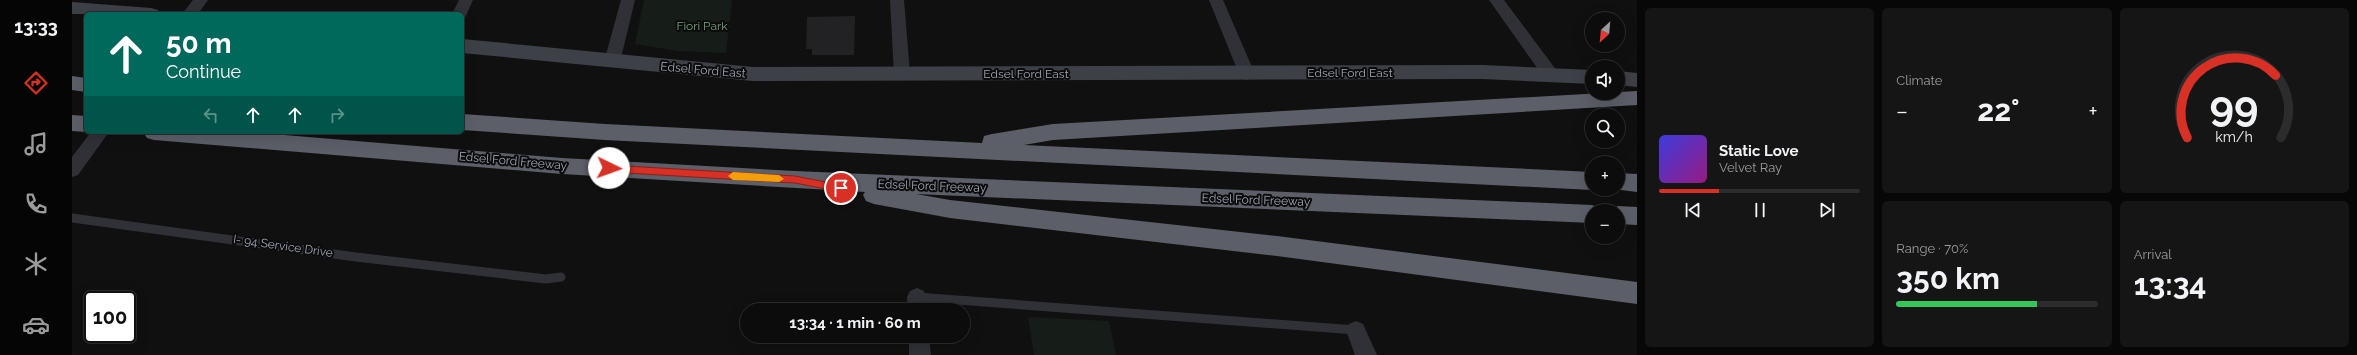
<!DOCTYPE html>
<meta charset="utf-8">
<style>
:root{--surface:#0c0c0d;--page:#151516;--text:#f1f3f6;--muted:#9a9b9d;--line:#2c2c2e;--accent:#d93025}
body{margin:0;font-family:Raleway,sans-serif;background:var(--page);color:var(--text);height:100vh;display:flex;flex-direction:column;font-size:15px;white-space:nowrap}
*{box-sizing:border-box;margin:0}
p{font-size:13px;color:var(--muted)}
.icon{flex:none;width:22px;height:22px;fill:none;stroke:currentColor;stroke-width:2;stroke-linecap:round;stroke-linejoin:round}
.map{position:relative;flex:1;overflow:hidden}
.sheet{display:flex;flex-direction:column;gap:8px;padding:8px;background:#070707;width:720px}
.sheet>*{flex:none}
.banner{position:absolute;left:12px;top:12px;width:380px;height:122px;border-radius:6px;box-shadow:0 4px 16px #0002,0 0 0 1px var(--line);background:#00695c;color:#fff;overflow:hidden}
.needle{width:26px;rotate:206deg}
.fabs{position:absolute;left:1513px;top:12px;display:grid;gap:8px}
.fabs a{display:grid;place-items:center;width:40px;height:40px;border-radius:50%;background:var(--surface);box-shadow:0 4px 16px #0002,0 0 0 1px var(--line);font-size:20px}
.speed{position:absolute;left:12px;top:291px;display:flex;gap:8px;font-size:20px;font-weight:700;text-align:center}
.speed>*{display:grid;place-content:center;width:52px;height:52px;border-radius:50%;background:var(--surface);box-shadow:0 4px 16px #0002,0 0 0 1px var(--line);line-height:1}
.speed .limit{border:2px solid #111;border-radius:6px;background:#fff;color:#111}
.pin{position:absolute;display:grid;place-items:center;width:34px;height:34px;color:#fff;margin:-17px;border:2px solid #fff;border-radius:50%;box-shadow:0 1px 4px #0007}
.me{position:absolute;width:44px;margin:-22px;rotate:93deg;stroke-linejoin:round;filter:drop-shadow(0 0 3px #0008)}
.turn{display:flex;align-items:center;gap:14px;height:84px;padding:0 16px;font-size:18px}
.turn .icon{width:52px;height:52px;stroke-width:2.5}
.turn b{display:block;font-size:28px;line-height:34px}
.lanes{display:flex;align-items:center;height:38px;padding:0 16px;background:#0003;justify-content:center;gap:20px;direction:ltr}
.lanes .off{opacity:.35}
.big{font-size:30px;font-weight:700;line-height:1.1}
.sheet .widget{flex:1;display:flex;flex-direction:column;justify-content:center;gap:6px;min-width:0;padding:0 14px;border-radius:6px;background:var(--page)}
.sheet .dial{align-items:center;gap:0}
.dial svg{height:104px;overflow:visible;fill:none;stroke:var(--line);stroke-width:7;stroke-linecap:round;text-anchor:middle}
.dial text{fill:var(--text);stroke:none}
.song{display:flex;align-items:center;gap:12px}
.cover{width:48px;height:48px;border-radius:6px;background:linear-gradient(135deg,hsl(240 70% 55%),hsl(310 70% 35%))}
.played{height:4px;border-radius:2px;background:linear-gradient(90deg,var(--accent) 30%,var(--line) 30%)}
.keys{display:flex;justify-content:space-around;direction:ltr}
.heat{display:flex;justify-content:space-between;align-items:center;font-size:22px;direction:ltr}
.charge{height:6px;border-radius:3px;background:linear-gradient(90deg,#34c759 70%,var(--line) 0)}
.sheet .tiles{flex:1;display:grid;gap:8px;grid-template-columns:repeat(3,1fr)}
.widget:first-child{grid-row:span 2}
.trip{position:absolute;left:668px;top:303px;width:230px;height:40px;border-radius:20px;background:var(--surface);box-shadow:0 4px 16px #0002,0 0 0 1px var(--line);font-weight:700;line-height:40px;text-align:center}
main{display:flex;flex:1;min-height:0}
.menu{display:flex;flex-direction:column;width:72px;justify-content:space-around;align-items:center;background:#050505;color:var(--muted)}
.menu .icon{width:28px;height:28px}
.menu .selected{color:var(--accent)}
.menu b{font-size:18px;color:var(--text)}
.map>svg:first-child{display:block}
.green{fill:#161c17}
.building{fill:#222225}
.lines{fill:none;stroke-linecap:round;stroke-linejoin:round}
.lane{stroke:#303137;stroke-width:9}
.street{fill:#303137;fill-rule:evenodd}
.secondary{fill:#3e4047;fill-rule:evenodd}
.highway{fill:#5c5f68;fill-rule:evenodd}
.route{fill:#d93025;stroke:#8d1f18}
.slow{fill:#f59e0b}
.labels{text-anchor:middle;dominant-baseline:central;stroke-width:4;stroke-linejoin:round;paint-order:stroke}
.park-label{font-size:12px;fill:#74a177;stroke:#0b0b0c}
.street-label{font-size:12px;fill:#9fa5b4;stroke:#0b0b0c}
</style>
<main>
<nav class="menu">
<b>13:33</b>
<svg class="icon selected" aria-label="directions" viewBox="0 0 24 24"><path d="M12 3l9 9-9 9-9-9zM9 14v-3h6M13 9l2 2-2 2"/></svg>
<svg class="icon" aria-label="music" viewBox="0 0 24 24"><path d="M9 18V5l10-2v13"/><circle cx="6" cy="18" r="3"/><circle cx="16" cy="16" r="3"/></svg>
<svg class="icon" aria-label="phone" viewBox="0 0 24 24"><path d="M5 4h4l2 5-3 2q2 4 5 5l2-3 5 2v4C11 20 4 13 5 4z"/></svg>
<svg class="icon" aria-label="climate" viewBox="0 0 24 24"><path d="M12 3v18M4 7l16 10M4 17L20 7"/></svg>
<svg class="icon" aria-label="car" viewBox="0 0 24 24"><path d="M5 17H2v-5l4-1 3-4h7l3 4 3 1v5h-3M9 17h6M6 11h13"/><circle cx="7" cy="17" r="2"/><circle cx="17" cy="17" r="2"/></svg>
</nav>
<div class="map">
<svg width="1565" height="355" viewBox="0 0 1565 355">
<rect width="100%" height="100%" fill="#101011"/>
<!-- green -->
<g class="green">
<path d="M572 0H660L654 53 606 51 563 44Z"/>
<path d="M956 317 1037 321 1044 355H962Z"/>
</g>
<!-- building -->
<path class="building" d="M783 16 782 55H740V49H734L735 17Z"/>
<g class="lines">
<!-- lane -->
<g class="lane">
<path d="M0 218 284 257 474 279 489 277"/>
<path d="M845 297 1284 330"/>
</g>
<!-- street -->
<g class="street">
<path d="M121 0H136L126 14H110Z"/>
<path d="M387 0H401L393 18H390V14H380Z"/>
<path d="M549 0H563L548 62 546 66H534L532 62Z"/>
<path d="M818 0H832L838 74 836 78 830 80 824 78 822 74Z"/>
<path d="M1137 0H1151L1183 74 1181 78 1175 80 1169 78 1167 74Z"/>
<path d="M1417 0H1432L1485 71 1487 75 1485 79 1479 81 1473 79Z"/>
<path d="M19 132H37L6 175 0 177V157Z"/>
<path d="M845 288 852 291 856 310H836L835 297 838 291Z"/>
<path d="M1284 321 1291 324 1305 355H1283L1274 330 1277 324Z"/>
<path d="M837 336H857L859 355H837Z"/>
</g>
<!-- secondary -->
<g class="secondary">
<path d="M0 2 79 8 86 10 88 14H0Z"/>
<path d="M390 39 681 67 1411 65 1520 70V84L1411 79 681 81 390 53Z"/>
<path d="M1546 71 1565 73V87L1546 85Z"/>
</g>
<!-- highway -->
<g class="highway">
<path d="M0 76 14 78V92L0 90Z"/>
<path d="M1565 91V105L981 140 952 145 1520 172V189H1522L1520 190 533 140 390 130V114L533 124 910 143 912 136 920 134 981 124Z"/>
<path d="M0 115 14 116V132L0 131Z"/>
<path d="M71 132H177L490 158 723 171 1520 205 1528 208 1530 211H1520V223L844 194 878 200 1205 236 1565 282V304L1205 256 878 218 802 204 794 201 791 195 793 192 490 174 82 140 75 138Z"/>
<path d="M1546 173 1565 174V192L1541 189H1546Z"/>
<path d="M1546 206 1565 207V225L1546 224V211H1537Z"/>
</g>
</g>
<!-- route -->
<path class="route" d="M537 165 723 176 769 185 774 188 769 192 723 183 537 172 532 168Z"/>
<!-- slow -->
<path class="slow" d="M661 172 707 175 712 179 707 182 661 180 656 176Z"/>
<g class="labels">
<!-- park labels -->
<g class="park-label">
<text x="630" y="26">Fiori Park</text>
</g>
<!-- street labels -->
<g class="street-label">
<text transform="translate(631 70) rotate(5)">Edsel Ford East</text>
<text x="1278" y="73">Edsel Ford East</text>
<text x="954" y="74">Edsel Ford East</text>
<text transform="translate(441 161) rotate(5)">Edsel Ford Freeway</text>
<text transform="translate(860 186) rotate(2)">Edsel Ford Freeway</text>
<text transform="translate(1184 200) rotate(2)">Edsel Ford Freeway</text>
<text transform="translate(211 246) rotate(8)">I- 94 Service Drive</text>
</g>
</g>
</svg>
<div class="fabs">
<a><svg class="needle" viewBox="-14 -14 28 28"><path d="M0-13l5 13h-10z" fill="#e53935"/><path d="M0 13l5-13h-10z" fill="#9a9b9d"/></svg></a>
<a><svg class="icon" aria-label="sound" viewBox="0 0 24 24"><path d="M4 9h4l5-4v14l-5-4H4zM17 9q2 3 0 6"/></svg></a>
<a><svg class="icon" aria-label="search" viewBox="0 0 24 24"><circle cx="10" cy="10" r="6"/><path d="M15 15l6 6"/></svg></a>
<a>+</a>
<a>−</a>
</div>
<div class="speed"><div class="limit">100</div></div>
<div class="pin" style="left:769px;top:188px;background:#d93025"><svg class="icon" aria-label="arrive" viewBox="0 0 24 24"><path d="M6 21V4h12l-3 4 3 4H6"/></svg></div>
<svg class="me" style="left:537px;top:168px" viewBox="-20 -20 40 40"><circle r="19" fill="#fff"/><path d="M0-13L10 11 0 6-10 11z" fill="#d93025"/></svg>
<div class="trip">13:34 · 1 min · 60 m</div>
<div class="banner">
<div class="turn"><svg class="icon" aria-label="ahead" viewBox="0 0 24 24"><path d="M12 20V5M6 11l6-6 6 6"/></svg><div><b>50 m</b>Continue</div></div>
<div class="lanes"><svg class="icon off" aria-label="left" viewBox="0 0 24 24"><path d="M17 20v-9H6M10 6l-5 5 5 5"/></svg><svg class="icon" aria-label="ahead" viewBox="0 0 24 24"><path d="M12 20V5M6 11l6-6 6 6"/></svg><svg class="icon" aria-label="ahead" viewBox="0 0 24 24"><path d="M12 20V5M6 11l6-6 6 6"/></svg><svg class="icon off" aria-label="right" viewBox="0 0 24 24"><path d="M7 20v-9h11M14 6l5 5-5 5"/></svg></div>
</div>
</div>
<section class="sheet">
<div class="tiles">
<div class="widget">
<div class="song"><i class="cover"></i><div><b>Static Love</b><p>Velvet Ray</p></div></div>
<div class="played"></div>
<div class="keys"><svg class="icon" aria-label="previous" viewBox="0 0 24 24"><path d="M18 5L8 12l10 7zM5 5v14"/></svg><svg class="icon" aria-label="pause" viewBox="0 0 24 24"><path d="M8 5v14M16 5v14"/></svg><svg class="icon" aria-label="next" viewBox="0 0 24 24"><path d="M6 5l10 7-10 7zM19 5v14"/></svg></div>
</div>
<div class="widget"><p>Climate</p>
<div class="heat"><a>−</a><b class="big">22°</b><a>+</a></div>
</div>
<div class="widget dial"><svg viewBox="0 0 100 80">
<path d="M14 69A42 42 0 1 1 86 69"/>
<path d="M14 69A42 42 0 0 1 82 21" stroke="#d93025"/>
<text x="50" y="56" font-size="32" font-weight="700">99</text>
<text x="50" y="72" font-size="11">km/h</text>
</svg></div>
<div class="widget"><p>Range · 70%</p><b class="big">350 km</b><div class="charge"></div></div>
<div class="widget"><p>Arrival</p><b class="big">13:34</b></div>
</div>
</section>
</main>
